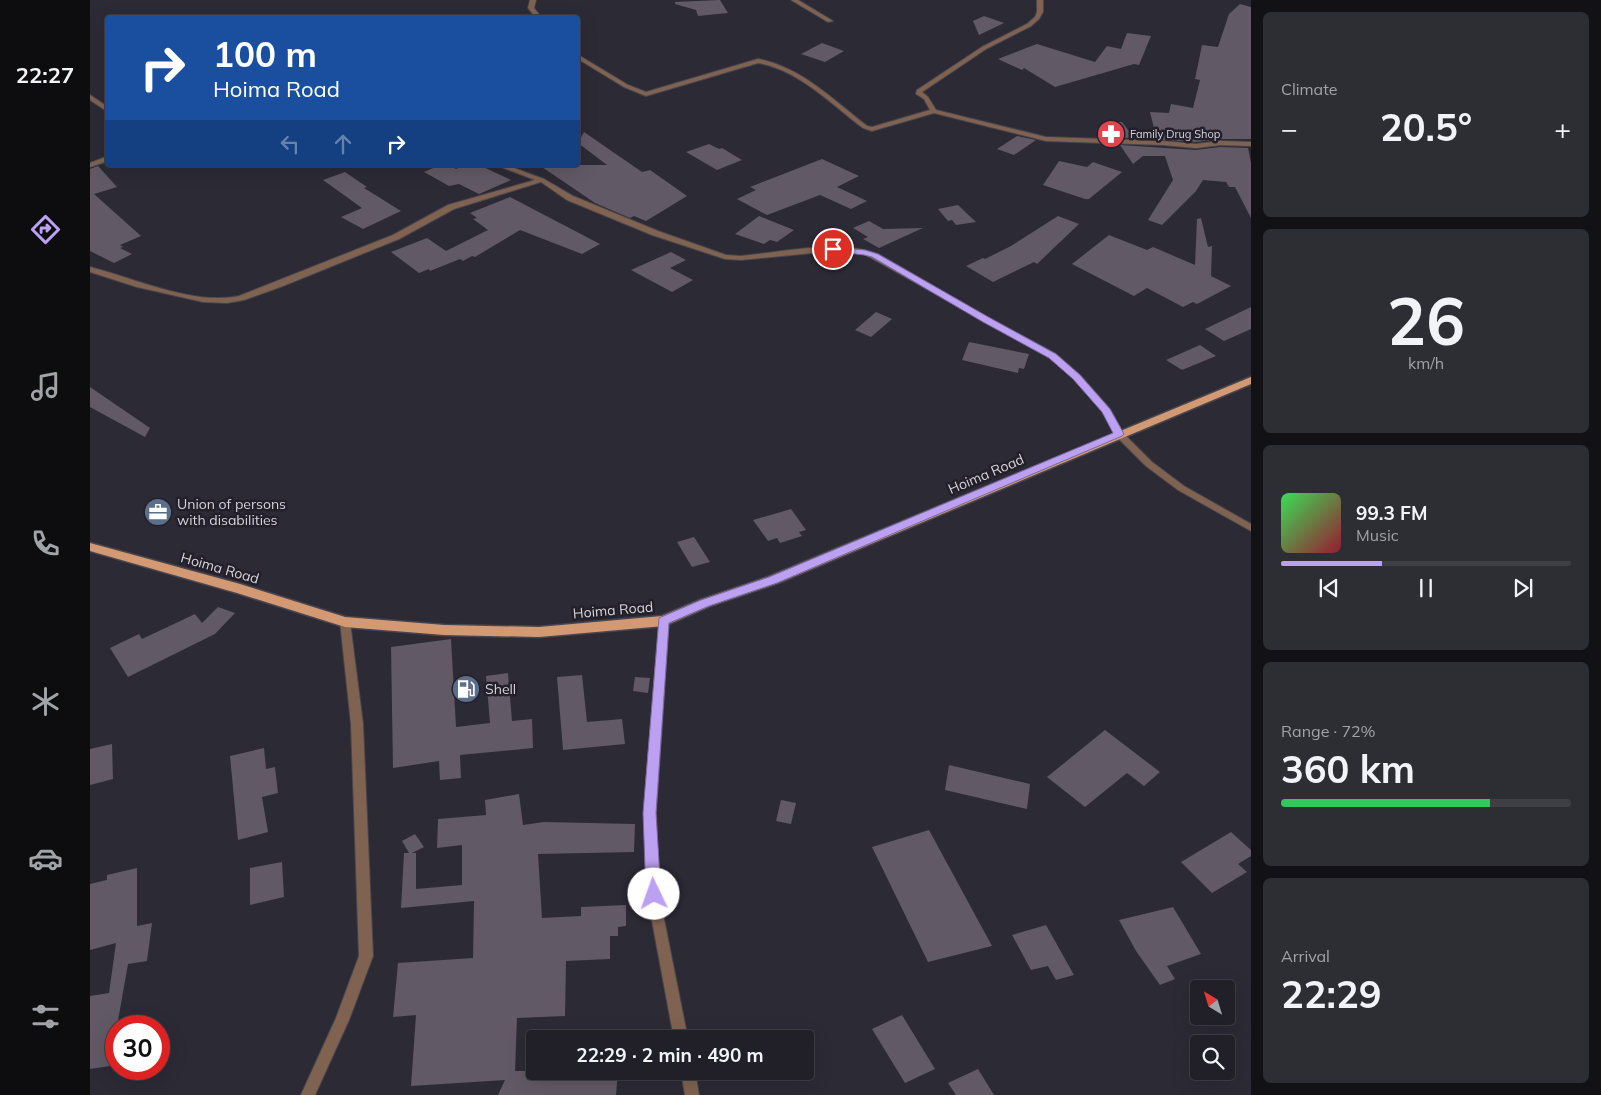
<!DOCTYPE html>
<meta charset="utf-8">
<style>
:root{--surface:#212028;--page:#2d2d34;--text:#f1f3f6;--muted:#a2a3a8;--line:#3e3e45;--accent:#bca0f2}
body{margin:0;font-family:Mulish,sans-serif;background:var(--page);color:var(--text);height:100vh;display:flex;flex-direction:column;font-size:19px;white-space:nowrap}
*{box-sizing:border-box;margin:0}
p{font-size:16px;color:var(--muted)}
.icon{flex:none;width:28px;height:28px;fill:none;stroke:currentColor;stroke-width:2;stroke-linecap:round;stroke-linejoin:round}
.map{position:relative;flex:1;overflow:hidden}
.side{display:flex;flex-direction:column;gap:12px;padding:12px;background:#121216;width:350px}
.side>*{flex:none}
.top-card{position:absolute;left:15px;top:15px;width:475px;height:152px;border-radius:5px;box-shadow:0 5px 20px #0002,0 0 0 1px var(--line);background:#1a4fa0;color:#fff;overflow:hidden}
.needle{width:32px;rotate:322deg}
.fabs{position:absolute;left:1100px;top:980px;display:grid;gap:10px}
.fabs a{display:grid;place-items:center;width:45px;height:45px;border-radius:5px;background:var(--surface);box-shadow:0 5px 20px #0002,0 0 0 1px var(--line);font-size:25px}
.speed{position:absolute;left:15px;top:1015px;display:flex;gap:10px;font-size:25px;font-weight:700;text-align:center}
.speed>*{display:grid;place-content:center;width:65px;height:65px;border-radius:50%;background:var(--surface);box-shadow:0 5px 20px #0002,0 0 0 1px var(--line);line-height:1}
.speed .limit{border:8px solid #d22;background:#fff;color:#111}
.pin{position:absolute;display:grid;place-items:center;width:42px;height:42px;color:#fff;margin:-21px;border:2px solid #fff;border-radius:50%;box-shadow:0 1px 5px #0007}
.me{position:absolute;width:55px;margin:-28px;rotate:357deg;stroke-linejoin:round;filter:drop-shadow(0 0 4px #0008)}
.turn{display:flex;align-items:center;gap:18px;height:105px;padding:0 25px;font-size:22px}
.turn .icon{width:65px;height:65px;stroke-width:2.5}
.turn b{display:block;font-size:35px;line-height:42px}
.lanes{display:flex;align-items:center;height:48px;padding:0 25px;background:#0003;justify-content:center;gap:25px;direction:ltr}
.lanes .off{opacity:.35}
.big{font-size:38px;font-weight:700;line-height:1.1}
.side .tile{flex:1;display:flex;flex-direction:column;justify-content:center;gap:8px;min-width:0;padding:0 18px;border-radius:8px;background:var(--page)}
.side .dial{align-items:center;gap:0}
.dial b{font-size:65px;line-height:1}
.song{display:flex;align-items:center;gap:15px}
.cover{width:60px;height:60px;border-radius:8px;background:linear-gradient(135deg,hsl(130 70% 55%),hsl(350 70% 35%))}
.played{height:5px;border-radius:2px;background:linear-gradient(90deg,var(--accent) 35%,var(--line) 35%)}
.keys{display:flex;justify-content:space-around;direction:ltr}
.heat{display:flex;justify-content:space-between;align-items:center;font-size:28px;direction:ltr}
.charge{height:8px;border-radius:4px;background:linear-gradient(90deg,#34c759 72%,var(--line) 0)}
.trip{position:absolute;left:436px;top:1030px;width:288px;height:50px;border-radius:5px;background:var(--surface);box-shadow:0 5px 20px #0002,0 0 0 1px var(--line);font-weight:700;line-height:50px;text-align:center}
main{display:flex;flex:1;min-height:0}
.tabs{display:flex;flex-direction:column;width:90px;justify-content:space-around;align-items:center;background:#0d0d10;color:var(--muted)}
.tabs .icon{width:35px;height:35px}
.tabs .active{color:var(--accent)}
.tabs b{font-size:22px;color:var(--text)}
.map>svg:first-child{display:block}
.building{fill:#615965}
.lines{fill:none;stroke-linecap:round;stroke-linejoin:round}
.street-casing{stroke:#47454f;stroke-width:2}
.primary-casing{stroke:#47454f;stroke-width:3}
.street{fill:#7f6350;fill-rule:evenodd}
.primary{fill:#d29972;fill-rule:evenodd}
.route{fill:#bca0f2;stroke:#7a689d}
.labels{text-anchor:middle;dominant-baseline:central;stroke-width:5;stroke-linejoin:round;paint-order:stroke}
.far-poi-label{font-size:11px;fill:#d4d3da;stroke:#23202b;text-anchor:start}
.street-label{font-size:14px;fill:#d4d3da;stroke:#23202b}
.poi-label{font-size:14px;fill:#d4d3da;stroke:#23202b;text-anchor:start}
</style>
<main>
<nav class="tabs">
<b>22:27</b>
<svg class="icon active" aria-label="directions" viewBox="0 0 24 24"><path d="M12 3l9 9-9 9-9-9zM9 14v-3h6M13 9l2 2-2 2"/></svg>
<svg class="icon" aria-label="music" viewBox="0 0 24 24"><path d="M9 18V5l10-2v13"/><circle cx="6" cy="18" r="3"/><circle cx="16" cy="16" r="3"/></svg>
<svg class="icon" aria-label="phone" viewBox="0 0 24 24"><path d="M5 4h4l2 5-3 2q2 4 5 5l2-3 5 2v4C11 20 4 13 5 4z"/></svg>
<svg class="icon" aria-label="climate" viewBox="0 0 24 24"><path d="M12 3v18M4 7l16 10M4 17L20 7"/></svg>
<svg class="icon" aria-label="car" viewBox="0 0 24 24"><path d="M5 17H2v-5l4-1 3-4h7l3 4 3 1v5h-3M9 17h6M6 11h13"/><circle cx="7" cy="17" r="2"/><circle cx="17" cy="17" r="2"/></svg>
<svg class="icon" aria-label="filters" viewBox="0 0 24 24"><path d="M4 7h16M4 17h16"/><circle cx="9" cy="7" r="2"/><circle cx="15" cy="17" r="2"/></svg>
</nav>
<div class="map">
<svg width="1161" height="1095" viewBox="0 0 1161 1095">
<rect width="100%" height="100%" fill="#2c2a35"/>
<!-- building -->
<g class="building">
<path d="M630 0 638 13 608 16 606 10 585 4V2Z"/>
<path d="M1150 4 1161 7V139H1130L1106 142 1024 137 1014 122H1032L1038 130 1065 132 1060 112 1079 113 1081 104 1103 108 1110 80 1105 79 1112 45 1128 47 1139 14Z"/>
<path d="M894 16 914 23 889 35 883 21Z"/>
<path d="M1037 33 1061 36 1049 65 1044 64 965 87 934 68 932 70 908 59 947 44 1005 62 1017 46 1031 49Z"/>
<path d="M732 43 754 51 735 62 711 54Z"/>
<path d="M494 132 552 172 560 170 597 196 556 221 544 216 540 218 505 203 449 165H517L488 143Z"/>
<path d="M927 136 946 140 924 155 907 149Z"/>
<path d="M619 144 629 149 632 148 652 160 627 170 596 152Z"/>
<path d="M1030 145 1106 150 1130 147 1158 148 1161 163V218L1145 187H1139L1136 182 1113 180 1106 191 1072 225 1058 220 1083 180 1075 156H1053L1043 164Z"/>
<path d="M732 159 769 176 747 187 777 201 761 209 730 195 677 215 647 199 666 190 660 187Z"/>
<path d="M969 161 997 167 1003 162 1032 172 999 199H995L953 185Z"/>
<path d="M350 165H358L366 169 375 165H389L421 180 389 194 369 184 359 186 334 172Z"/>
<path d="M8 166 27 187 4 194 51 236 30 245 33 247 30 248 42 254 24 263 0 251V169Z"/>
<path d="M255 172 277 187 274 188 311 211 273 229 251 217 272 208 233 180Z"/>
<path d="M420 197 510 244 492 254 430 230 385 257 382 256 373 261 370 259 340 271 339 269 329 273 301 252 337 238 356 251 398 230 383 219 387 218 380 213Z"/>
<path d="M868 205 886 222 866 225 862 220 858 221 848 209Z"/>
<path d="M669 216 704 230 687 242 680 240 674 244 645 234Z"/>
<path d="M968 216 989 224 947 264 944 262 903 282 876 266 893 258 895 259 921 246Z"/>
<path d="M1111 218 1118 247 1122 246 1121 276 1141 286 1107 304 1103 302 1093 307 1057 288 1044 296 982 264 1019 235 1057 250 1063 247 1105 265 1107 219Z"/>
<path d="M779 221 793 229 833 228 789 248 773 239 778 237 763 228Z"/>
<path d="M581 252 596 260 580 268 603 280 582 292 541 270Z"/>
<path d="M1161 307V329L1134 341 1115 329Z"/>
<path d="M786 312 802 319 781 337 765 330Z"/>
<path d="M879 342 939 354 934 369 929 368 928 373 872 360Z"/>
<path d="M1110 345 1126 356 1092 370 1076 360Z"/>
<path d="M0 387 60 428 55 437 0 407Z"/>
<path d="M701 509 716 530 709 532 712 536 690 543 687 538 678 541 663 520Z"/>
<path d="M604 537 620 562 602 567 587 542Z"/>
<path d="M128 607 145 613 125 634 38 677 20 648 49 634 52 639 105 614 112 623Z"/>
<path d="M361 639 366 727 400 723 396 676 418 673 422 721 442 719 443 748 370 755 371 778 350 780 349 761 303 768 301 647Z"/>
<path d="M492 675 497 722 532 719 535 744 473 750 467 677Z"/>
<path d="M545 677 560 678 558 693 543 691Z"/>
<path d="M1015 730 1070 772 1054 786 1037 773 995 807 957 777Z"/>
<path d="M22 744 23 779 0 785V749Z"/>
<path d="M174 748 176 769 185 767 188 793 172 797 178 832 148 840 140 756Z"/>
<path d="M859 765 940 784 937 809 855 790Z"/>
<path d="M429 794 433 825 454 822 545 824 544 852 448 854 452 918 491 916V907L536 905V926L528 927V936H520V959L476 961 475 1016 427 1018 425 1071H528L526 1095H408L415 1080 321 1086 326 1015 303 1017 308 963 383 958 384 901 311 908 314 853H319L312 841 325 834 334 847 322 853H326V889L372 885V845L347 848 348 819 396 815 395 800Z"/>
<path d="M691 800 706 803 701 824 686 821Z"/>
<path d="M839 830 902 946 838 962 782 847Z"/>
<path d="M1141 832 1161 850V856L1148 864 1157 872 1122 893 1091 862Z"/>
<path d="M192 862 194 897 160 905V868Z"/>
<path d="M47 868V926L62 923 57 961 38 964 20 1066 0 1069V996L19 993 26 943 0 950V884L17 880V875Z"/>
<path d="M1083 907 1111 954 1077 966 1085 979 1070 985 1046 951 1029 920Z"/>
<path d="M956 925 984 975 966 980 958 966 941 970 922 935Z"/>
<path d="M812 1015 845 1069 815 1083 782 1029Z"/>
<path d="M888 1069 904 1095H866L858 1083Z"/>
</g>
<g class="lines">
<defs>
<g id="street">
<path d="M440 0H446L444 8 452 18H446L438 8Z"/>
<path d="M701 0H708L743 21 738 22Z"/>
<path d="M947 0H953V12L949 19 941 26 896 49 832 92 838 97 846 110 956 137 1073 141 1106 144 1130 141 1161 142V146L1130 145 1106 148 1073 145 956 141 844 113 782 131 773 128C741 104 709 70 668 63L556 96 534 87 488 59V55L490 56 538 85 556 92 668 59C711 67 743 100 777 126L782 127 840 110 834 99 826 94 827 90 892 47 937 24 945 17 947 12Z"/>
<path d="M0 95 18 107V112L0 100Z"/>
<path d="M18 156V161L0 167V163Z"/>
<path d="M406 165H416L454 179 483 196 568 231 636 255 651 256C692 252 750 239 788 254L899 318 966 354 990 375 1020 409 1033 433 1062 462 1094 486 1161 524V531L1088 490 1056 466 1026 436 1013 412 984 379 960 358 774 254 743 251 651 260 635 259 562 235 477 200 451 182 364 209 309 239 193 286 154 300 137 303 113 302 47 287 0 272V267C43 278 105 306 149 296L303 235 358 205 445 180Z"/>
<path d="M574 617 578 618 579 621 566 813 569 894 598 1039H584L557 894 554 813 569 621 570 618Z"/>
<path d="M255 618 259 619 260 622 273 724 283 956 259 1020 225 1095H211L246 1018 269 956 261 724 250 622 251 619Z"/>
<path d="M591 1071H605L609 1095H595Z"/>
</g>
<path id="primary" d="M1161 377V384L688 583 620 606 574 626 449 637 354 635 255 627 147 593 0 551V543L150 584 255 617 354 625 449 627 572 616 610 600 678 577Z"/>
</defs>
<!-- street casing -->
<use href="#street" class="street-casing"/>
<!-- primary casing -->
<use href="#primary" class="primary-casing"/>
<!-- street -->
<use href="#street" class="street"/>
<!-- primary -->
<use href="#primary" class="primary"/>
</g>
<!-- route -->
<path class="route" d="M743 247 775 250 788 254 900 318 966 354 990 375 1020 409 1034 434 1032 436 687 583 619 606 579 623 566 813 571 894 569 899 564 901 558 899 556 894 553 813 569 618 611 600 679 577 1023 433 1012 412 983 379 959 358 893 322 782 257 774 255 740 251V248Z"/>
<!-- icons -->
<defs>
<symbol id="pharmacy-disc" viewBox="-11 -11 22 22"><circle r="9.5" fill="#e0444e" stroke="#23202b"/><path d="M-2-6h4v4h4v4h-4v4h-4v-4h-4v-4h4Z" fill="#fff"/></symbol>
<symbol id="office-disc" viewBox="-11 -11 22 22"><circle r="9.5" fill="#5c6f8a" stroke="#23202b"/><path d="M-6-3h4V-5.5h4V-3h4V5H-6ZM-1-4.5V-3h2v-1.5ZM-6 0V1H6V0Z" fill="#fff"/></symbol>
<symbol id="fuel-disc" viewBox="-11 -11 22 22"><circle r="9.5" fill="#5c6f8a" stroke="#23202b"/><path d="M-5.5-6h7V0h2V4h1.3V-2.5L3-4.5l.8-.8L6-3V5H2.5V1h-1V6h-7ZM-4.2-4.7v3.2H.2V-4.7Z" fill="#fff"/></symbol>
</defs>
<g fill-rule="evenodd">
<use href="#pharmacy-disc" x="1005" y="118" width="32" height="32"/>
<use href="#office-disc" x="52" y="496" width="32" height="32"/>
<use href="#fuel-disc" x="360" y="673" width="32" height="32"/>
</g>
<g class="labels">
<!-- far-poi labels -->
<g class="far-poi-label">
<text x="1040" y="134">Family Drug Shop</text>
</g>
<!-- street labels -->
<g class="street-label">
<text transform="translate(896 474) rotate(-23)">Hoima Road</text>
<text transform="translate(130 568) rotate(16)">Hoima Road</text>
<text transform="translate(523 610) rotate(-5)">Hoima Road</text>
</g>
<!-- poi labels -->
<g class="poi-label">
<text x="87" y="504">Union of persons<tspan x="87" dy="16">with disabilities</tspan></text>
<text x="395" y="689">Shell</text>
</g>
</g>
</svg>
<div class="fabs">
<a><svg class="needle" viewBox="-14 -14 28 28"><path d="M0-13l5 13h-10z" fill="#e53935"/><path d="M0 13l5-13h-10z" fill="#a2a3a8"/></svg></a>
<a><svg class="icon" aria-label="search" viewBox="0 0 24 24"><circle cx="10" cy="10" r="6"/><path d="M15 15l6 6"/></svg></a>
</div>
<div class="speed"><div class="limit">30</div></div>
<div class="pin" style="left:743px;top:249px;background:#d93025"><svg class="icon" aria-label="arrive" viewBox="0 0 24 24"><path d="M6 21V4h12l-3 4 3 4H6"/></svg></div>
<svg class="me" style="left:564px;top:894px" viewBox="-20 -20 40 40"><circle r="19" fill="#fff"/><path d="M0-13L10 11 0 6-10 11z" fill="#bca0f2"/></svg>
<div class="trip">22:29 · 2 min · 490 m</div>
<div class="top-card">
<div class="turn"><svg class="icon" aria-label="right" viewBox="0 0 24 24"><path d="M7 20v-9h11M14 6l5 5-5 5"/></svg><div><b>100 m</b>Hoima Road</div></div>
<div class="lanes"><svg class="icon off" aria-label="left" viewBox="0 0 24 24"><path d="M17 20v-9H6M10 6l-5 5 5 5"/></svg><svg class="icon off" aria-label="ahead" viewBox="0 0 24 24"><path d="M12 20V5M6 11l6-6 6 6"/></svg><svg class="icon" aria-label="right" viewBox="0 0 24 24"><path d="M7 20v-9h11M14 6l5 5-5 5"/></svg></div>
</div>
</div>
<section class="side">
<div class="tile"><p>Climate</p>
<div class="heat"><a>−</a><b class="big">20.5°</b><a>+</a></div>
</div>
<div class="tile dial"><b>26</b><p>km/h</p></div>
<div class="tile">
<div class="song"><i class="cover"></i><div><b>99.3 FM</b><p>Music</p></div></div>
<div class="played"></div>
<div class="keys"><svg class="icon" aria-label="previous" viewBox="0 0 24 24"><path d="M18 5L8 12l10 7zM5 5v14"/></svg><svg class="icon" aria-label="pause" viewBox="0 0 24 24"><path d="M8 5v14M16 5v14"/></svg><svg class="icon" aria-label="next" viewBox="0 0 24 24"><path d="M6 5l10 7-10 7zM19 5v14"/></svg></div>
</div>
<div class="tile"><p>Range · 72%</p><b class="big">360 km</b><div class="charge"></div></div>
<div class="tile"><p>Arrival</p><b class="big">22:29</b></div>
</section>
</main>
